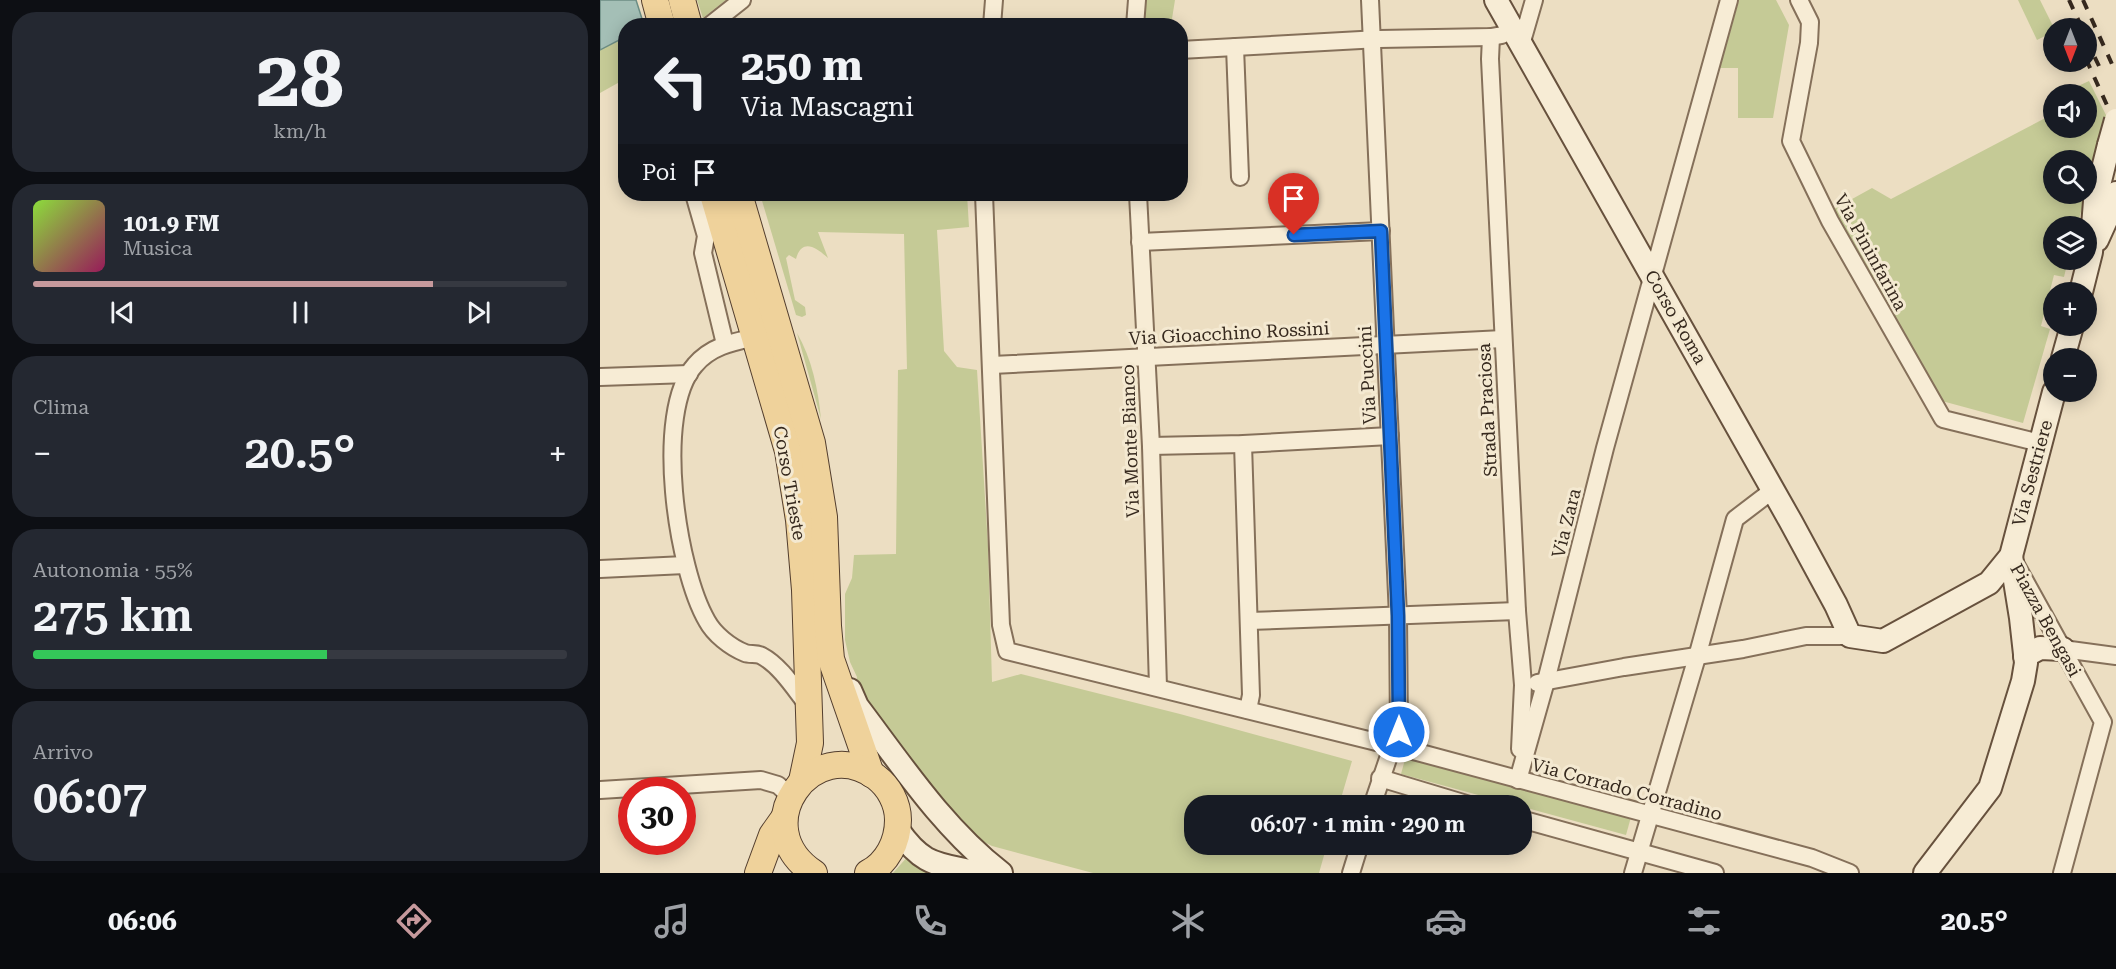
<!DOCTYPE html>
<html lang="it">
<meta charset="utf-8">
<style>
:root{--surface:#171b24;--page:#242831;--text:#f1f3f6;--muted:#9ea1a6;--line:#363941;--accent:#c6999c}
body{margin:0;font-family:"Roboto Serif",serif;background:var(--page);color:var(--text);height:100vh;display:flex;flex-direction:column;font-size:22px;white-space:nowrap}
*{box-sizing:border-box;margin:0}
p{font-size:20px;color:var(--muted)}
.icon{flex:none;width:33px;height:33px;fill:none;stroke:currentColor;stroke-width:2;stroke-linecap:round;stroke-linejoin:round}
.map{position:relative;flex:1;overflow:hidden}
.panel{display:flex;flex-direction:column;gap:12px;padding:12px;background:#0d0f14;width:600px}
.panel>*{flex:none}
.top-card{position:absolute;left:18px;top:18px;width:570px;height:183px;border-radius:24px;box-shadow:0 3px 15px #0003;background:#171b24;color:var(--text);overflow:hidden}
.needle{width:39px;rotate:180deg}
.fabs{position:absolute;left:1443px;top:18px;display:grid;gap:12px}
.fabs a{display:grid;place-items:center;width:54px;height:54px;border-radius:50%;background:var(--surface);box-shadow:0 3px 15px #0003;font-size:30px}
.speed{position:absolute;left:18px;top:777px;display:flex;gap:12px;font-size:30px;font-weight:700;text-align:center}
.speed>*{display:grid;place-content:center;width:78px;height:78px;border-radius:50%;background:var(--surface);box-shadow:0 3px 15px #0003;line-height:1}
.speed .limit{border:9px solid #d22;background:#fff;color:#111}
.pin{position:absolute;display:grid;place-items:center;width:51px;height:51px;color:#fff;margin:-62px -26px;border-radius:50% 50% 50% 0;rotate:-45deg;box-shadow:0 0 6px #0007}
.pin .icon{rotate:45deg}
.me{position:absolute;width:66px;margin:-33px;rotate:0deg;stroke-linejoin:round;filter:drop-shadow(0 0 4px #0008)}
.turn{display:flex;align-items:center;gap:21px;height:126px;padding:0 24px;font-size:27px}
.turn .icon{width:78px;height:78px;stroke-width:2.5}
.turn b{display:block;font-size:42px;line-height:51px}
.then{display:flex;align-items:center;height:57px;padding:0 24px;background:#0003;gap:12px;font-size:22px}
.big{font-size:45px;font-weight:600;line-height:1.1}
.panel .card{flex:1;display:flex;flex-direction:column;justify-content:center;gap:9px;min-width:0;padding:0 21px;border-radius:24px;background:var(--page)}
.panel .dial{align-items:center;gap:0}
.dial b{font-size:78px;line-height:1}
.song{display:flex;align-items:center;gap:18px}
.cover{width:72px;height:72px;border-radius:9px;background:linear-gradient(135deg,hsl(90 70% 55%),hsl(330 70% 35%))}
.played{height:6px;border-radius:3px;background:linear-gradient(90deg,var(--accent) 75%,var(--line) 75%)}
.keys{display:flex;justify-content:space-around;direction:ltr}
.heat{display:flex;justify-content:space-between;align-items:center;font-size:33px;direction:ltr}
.charge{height:9px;border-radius:4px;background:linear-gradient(90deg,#34c759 55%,var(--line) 0)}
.trip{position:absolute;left:584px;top:795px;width:348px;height:60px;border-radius:24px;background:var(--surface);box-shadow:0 3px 15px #0003;font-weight:600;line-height:60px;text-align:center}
.dock{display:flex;height:96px;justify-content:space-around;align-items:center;background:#090b0e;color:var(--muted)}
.dock .icon{width:42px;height:42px}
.dock .selected{color:var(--accent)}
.dock b{font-size:27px;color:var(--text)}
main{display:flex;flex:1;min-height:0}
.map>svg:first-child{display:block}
.green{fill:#c5ca96}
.water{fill:#a4bfb6;stroke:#6c8d84;stroke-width:1.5}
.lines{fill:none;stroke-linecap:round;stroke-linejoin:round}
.street-casing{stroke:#85705a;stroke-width:20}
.secondary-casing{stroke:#67513d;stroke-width:26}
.primary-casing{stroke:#533e2e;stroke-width:28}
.street{stroke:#f7ecd5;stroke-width:16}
.secondary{stroke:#f7ecd5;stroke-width:22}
.primary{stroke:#efd29b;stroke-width:26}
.rail{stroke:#36291e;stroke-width:4;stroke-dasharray:10 10;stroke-linecap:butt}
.secondary-bridge-casing{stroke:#67513d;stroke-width:26;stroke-linecap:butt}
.secondary-bridge{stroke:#f7ecd5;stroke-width:22}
.route-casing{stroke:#114b97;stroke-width:15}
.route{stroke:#1a73e8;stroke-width:10}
.labels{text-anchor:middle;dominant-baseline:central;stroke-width:6;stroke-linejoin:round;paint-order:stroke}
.street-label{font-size:18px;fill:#36291e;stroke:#f4e9d1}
</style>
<main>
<section class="panel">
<div class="card dial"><b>28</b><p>km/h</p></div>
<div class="card">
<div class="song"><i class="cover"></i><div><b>101.9 FM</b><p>Musica</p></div></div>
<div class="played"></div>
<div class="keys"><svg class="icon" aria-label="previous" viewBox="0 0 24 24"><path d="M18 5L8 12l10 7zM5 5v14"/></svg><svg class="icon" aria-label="pause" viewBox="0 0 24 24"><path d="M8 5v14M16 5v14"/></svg><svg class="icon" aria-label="next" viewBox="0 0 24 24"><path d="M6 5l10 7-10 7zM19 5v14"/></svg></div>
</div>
<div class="card"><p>Clima</p>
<div class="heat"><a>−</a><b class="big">20.5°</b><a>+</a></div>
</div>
<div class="card"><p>Autonomia · 55%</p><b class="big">275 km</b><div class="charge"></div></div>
<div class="card"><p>Arrivo</p><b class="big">06:07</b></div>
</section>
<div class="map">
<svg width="1516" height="873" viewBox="0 0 1516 873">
<rect width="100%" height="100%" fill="#ecdec2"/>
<!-- green -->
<g class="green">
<path d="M97 0H126L103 18Z"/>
<path d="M546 0H575L571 25 543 26Z"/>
<path d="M1139 0H1176L1189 25 1173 118H1138V68H1120Z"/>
<path d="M1418 0H1440L1454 28 1453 32 1437 40Z"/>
<path d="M25 37V79L0 93V50Z"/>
<path d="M1489 81 1507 117 1487 192 1486 160H1454V194H1486L1477 226H1454V260H1468L1464 277 1454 275 1441 326 1450 329 1423 423 1342 401 1234 209 1272 188 1291 199 1453 114 1454 128H1486V94H1461Z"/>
<path d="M160 194H367L369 227 337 230 344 351 357 367 377 370 388 546 392 682 421 674 580 714 752 761 739 805 594 806V844L727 845 719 873H493L392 846 380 840 360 821 254 691 257 677 250 662 245 640V594L252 578 254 555 296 554 298 370 307 369 304 234 218 232 228 258C217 248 202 237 196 259L189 255 186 258 195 300 205 307 206 315 202 317 196 315Z"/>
<path d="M197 333C212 359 218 389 221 419Z"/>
<path d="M806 756 1031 817 1026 835 801 774Z"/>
<path d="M309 855 345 873H293Z"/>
</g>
<!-- water -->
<path class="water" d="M0 0H36L44 25 26 26 25 37 0 50Z"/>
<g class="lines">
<defs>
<g id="street">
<path d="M770 0 798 616 799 732 792 747 772 806"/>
<path d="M1199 0 1210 22 1209 43 1191 141 1230 221 1343 419 1440 443"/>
<path d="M109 26 142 0"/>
<path d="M392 26 394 0"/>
<path d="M535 26 537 0"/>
<path d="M891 37 890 59 917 611 923 685 920 749"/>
<path d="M921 45 934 0"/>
<path d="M635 47 640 177"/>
<path d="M580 50 779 39 891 37 902 35"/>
<path d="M94 194 106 236 103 253 125 344"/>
<path d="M384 194 401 625 407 651 817 752 1212 858 1250 873"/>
<path d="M538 194 551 446 558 687"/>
<path d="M540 242 781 231"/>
<path d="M156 337C133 342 111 346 95 365 53 412 77 570 107 621 114 634 130 647 145 653 150 655 157 653 162 656 181 666 196 691 209 707"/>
<path d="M392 365 903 339"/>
<path d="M0 377 89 374"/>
<path d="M643 444 651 695 648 710"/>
<path d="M551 446 643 444 790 436"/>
<path d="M1415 563 1503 722 1462 873"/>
<path d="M0 569 85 565"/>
<path d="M649 621 917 611"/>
<path d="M1463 649 1516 656"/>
<path d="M937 683 1024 667 1143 649 1206 636H1250"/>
<path d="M780 778 873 806"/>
<path d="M918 780 946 681 1005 448 1129 0"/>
<path d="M0 790 161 780 178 785 190 796"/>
<path d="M921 819 1115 873"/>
<path d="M751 873 760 844"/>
<path d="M1033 873 1097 657 1135 519 1173 490"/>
</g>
<g id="secondary">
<path d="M896 0 1191 522 1236 605 1250 636 1283 641 1389 583 1411 556 1454 392"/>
<path d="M1497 240 1511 209 1516 193"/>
<path d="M1481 292 1491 252 1495 201 1509 145"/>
<path d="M1463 358 1472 326"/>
<path d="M1425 656 1440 648 1463 649"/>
<path d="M250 690 257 706C301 764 342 827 401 873"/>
<path d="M298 830C324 867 337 863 378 873"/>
<path d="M1325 873 1390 788 1423 681 1426 663 1421 618 1411 556"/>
</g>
<g id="primary">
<path d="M55 0 62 26"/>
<path d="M82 0 89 26"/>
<path d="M113 194 188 451 199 520 205 590 210 743 202 781"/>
<path d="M139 194 212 443 224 517 228 626 231 659 271 774"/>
<path d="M158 873 172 835 184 818"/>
<path d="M214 873C144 827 213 731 276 777 289 787 298 803 298 820 298 842 287 863 268 873"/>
</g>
</defs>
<!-- street casing -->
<use href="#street" class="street-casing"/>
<!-- secondary casing -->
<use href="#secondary" class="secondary-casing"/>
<!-- primary casing -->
<use href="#primary" class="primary-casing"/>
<!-- street -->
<use href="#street" class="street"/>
<!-- secondary -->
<use href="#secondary" class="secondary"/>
<!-- primary -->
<use href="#primary" class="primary"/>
<!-- rail -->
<g class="rail">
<path d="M1469 0 1482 28"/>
<path d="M1483 0 1516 73"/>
<path d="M1486 39 1499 66"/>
<path d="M1486 59 1516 125"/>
</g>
<defs>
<path id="secondary-bridge" d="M1509 145 1516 120"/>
</defs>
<!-- secondary-bridge casing -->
<use href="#secondary-bridge" class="secondary-bridge-casing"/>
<!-- secondary-bridge -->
<use href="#secondary-bridge" class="secondary-bridge"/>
</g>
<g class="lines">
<defs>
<path id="route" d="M694 235 781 231 798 616 799 732"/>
</defs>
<!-- route casing -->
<use href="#route" class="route-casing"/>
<!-- route -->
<use href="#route" class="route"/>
</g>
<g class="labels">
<!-- street labels -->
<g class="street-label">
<text transform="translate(1271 252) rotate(61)">Via Pininfarina</text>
<text transform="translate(1076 317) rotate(60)">Corso Roma</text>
<text transform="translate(629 333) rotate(-3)">Via Gioacchino Rossini</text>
<text transform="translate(767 375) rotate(-93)">Via Puccini</text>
<text transform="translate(887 410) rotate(-93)">Strada Praciosa</text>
<text transform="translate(530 441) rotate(-92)">Via Monte Bianco</text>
<text transform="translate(1432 473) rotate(-75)">Via Sestriere</text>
<text transform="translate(190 483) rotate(80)">Corso Trieste</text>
<text transform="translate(966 523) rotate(-76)">Via Zara</text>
<text transform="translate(1446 620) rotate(61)">Piazza Bengasi</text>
<text transform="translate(1027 789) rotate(15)">Via Corrado Corradino</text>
</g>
</g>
</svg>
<div class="fabs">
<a><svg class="needle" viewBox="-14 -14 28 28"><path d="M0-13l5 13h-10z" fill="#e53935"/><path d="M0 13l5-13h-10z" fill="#9ea1a6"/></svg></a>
<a><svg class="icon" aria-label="sound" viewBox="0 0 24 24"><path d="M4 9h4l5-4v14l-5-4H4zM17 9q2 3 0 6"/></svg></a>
<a><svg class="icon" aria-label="search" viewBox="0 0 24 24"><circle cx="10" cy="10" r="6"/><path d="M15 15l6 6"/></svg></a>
<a><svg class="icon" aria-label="layers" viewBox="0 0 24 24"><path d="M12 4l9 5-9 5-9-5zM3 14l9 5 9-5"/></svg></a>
<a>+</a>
<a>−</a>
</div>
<div class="speed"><div class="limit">30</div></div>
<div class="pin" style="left:694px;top:235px;background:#d93025"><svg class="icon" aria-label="arrive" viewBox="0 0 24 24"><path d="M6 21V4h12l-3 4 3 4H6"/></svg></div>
<svg class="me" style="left:799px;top:732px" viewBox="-20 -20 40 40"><circle r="17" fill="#1a73e8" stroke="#fff" stroke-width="3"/><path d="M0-11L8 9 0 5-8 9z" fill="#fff"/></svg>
<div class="trip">06:07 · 1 min · 290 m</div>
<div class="top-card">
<div class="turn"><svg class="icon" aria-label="left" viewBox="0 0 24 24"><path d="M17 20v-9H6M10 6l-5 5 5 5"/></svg><div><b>250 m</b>Via Mascagni</div></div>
<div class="then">Poi<svg class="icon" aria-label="arrive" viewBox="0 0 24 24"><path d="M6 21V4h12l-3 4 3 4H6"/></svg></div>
</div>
</div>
</main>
<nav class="dock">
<b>06:06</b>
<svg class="icon selected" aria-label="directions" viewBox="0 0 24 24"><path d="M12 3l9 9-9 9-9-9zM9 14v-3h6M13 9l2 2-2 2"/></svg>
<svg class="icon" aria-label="music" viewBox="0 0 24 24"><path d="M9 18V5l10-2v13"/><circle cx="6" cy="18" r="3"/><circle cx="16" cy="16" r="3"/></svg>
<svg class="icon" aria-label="phone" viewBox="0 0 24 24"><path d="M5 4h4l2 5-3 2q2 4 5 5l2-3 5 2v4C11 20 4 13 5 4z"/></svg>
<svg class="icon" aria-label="climate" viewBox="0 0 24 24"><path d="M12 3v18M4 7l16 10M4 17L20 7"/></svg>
<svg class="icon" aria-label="car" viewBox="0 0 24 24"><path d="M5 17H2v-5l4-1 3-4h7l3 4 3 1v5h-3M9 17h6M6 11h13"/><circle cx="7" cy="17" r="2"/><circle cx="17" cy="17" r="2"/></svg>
<svg class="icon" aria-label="filters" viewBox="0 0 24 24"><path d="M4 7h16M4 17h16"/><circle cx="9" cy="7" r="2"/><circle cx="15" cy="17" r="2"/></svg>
<b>20.5°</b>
</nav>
